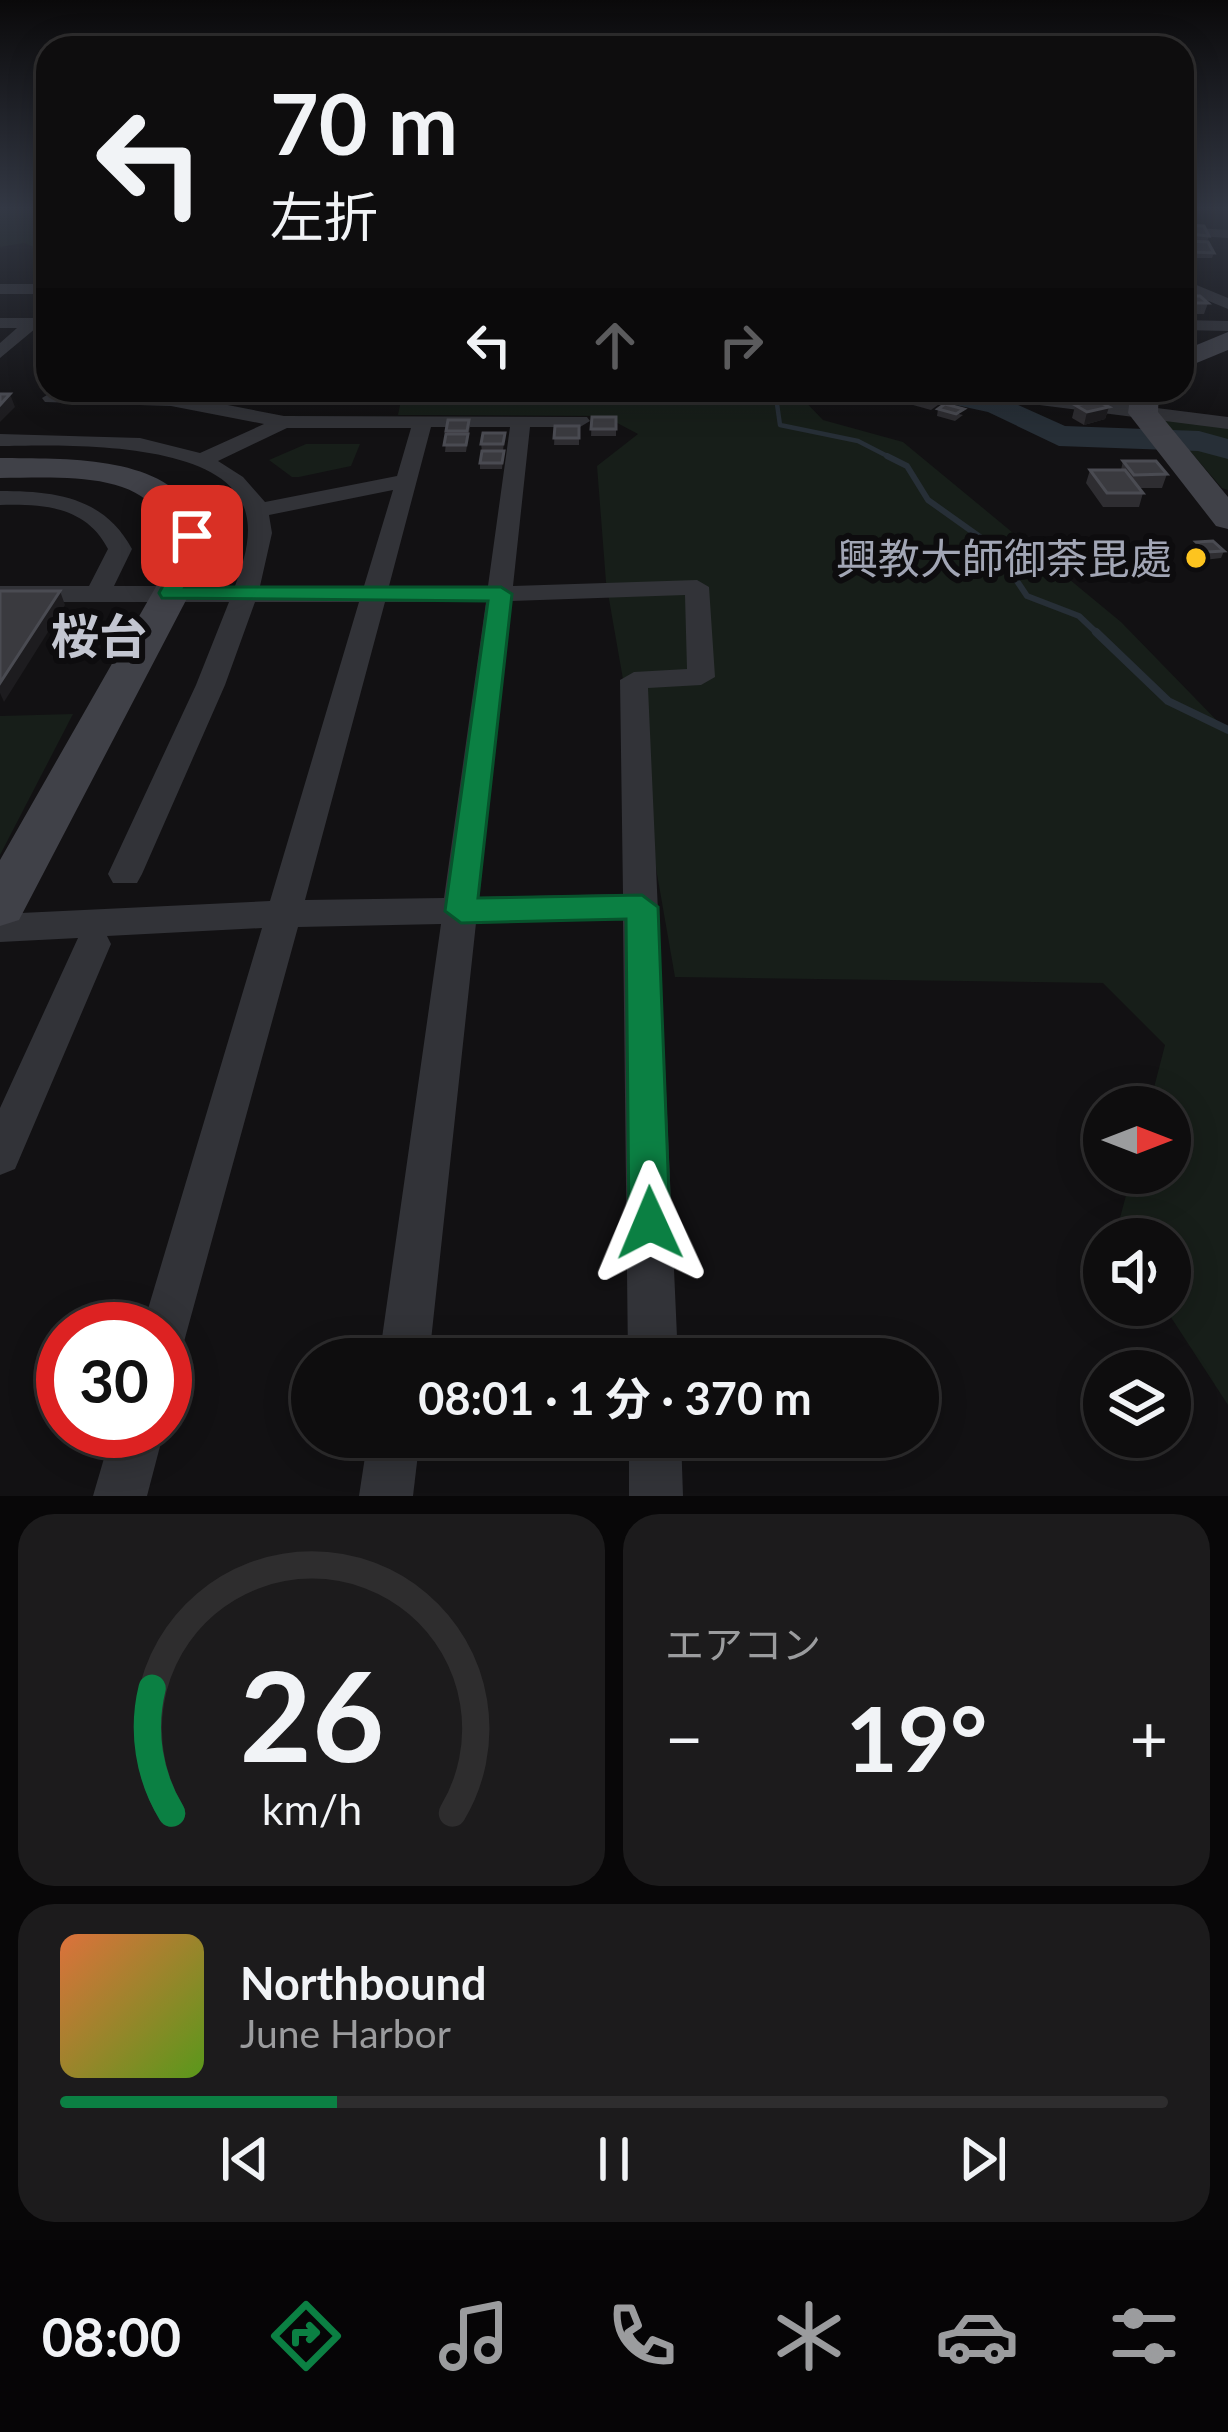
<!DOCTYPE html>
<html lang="ja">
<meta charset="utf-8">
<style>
:root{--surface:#0e0d0e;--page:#1c1b1c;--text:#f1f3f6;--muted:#9b9c9e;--line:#2e2d2e;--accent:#0b8043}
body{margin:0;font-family:Lato,"Noto Sans JP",sans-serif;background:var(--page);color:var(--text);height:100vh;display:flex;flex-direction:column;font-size:45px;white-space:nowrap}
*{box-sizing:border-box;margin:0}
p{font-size:39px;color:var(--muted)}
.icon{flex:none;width:66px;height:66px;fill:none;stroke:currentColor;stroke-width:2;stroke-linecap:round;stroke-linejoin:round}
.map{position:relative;height:1496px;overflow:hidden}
.details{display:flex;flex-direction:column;gap:18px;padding:18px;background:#080708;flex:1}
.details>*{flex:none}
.banner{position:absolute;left:36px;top:36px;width:1158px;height:366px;border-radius:36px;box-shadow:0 6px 30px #0003,0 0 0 3px var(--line);background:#0e0d0e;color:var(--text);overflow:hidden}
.needle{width:78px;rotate:90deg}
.fabs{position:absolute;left:1083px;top:1086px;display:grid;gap:24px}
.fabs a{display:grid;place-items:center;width:108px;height:108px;border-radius:50%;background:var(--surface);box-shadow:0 6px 30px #0003,0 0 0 3px var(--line);font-size:60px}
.speed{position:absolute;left:36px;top:1302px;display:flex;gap:24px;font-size:60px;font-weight:700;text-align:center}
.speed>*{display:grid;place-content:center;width:156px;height:156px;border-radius:50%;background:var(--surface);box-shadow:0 6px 30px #0003,0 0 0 3px var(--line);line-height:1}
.speed .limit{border:18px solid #d22;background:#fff;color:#111}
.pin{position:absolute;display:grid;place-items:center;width:102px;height:102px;color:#fff;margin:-51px;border-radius:24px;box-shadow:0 6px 18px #0006}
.me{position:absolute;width:132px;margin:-66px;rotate:359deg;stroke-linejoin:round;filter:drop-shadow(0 0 9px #0008)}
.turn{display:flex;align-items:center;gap:42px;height:252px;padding:0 36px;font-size:54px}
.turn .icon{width:156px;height:156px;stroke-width:2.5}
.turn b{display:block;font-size:84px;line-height:102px}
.lanes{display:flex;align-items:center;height:114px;padding:0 36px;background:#0003;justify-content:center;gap:60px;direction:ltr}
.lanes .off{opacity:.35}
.big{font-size:90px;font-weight:700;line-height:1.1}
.details .card{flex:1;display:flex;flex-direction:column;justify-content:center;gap:18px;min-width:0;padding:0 42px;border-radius:36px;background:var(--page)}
.details .dial{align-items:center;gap:0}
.dial svg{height:312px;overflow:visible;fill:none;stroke:var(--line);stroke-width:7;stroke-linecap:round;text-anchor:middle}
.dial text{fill:var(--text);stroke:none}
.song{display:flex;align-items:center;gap:36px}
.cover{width:144px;height:144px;border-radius:18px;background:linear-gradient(135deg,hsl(20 70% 55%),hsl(90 70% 35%))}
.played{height:12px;border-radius:6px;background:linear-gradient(90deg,var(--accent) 25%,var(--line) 25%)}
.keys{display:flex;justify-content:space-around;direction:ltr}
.heat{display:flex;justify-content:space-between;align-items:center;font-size:66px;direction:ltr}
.details .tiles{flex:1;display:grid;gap:18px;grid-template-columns:1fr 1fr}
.card:last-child{grid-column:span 2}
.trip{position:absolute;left:291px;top:1338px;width:648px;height:120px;border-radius:60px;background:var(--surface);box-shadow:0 6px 30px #0003,0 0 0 3px var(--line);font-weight:700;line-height:120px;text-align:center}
.dock{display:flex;height:192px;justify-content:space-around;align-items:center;background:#060506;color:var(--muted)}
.dock .icon{width:84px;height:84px}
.dock .selected{color:var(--accent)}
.dock b{font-size:54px;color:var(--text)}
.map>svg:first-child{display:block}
.green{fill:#171e19}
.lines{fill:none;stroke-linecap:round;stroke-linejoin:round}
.stream-far2{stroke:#272f37;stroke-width:4.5}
.stream-far1{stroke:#272f37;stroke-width:6}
.stream{stroke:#272f37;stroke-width:8}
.river{fill:#272f37;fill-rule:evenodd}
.street{fill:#323338;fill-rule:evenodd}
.secondary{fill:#404148;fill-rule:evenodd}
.wall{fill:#2e2d31}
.shaded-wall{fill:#1d1c1f}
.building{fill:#3a3a3f;stroke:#4a4b52;stroke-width:3}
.route{fill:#0b8043;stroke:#07532c;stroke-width:3}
.poi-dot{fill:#fdc41f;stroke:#0d0c0e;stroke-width:4.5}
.labels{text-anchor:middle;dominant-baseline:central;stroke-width:12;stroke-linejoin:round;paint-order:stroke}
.poi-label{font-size:42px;fill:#a2a6b5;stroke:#0d0c0e;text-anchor:end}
.quarter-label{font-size:48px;font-weight:bold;fill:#c3c6d1;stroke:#0d0c0e}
</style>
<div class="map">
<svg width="1228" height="1496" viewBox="0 0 1228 1496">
<rect width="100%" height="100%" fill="#121113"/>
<!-- green -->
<g class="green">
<path d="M0 206H48V252L24 243 0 247Z"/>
<path d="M403 390H794L823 420 903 442 1121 622 1228 732V1405L1163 1305H1170V1239H1120L1116 1233 1132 1173H1170V1107H1149L1165 1045 1103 983 675 977 606 582 597 466 638 434 604 416 398 415Z"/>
<path d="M1162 419 1228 426V490L1222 488Z"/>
<path d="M306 444H360L351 466 299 477H292L269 460Z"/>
<path d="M73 714 0 855V716Z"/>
</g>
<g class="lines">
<!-- stream-far2 -->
<path class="stream-far2" d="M775 390 780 425 858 441 893 459"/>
<!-- stream-far1 -->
<path class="stream-far1" d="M887 456 907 466 928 500 994 547 1027 596 1079 616 1099 635"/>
<!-- stream -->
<path class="stream" d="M1096 632 1168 701 1228 730"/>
<!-- river -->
<path class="river" d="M910 390 998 396 1065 426 1199 431 1228 439V459L1198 451 1059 446 988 412 914 396Z"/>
<!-- street -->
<g class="street">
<path d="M1182 227 1228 230V238L1182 235Z"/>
<path d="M1182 279 1228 298V309L1182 290Z"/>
<rect x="0" y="284" width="48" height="10"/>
<path d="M0 318H48V328H36L0 358V343L17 328H0Z"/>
<path d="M1182 320 1228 321V331L1182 330Z"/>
<path d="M960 390H1014L1228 417V429L969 396Z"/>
<path d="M52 392 171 394 284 416 587 417 590 421 580 427H530L513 586 697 580 709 587 715 677 701 685 648 688 678 1359H628L623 920 476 923 429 1359H379L441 924 298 927 182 1349 165 1356V1329H142L262 928 107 936 111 944 21 1155 15 1169 0 1175V1108L78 938 0 942V914L270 901 359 602H255L225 685 142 874 137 883H113L108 874 196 685 229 602H0V586H89L108 549C86 506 43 504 0 505V491C55 491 104 497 132 549L114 586H235C243 564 252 537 246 514 230 438 58 445 0 446V434L140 438 200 453 264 424 171 406 45 402 42 398ZM431 427H510L488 586H389ZM287 428H411L397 476 265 502 243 477 218 461ZM393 490 364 586H260L272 533 269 515ZM685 595 687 669 634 672 620 680 623 894 479 897 511 601ZM385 602H486L444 898 305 900Z"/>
<path d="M112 1431H164L147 1496H93Z"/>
<path d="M368 1437H420L413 1496H359Z"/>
<path d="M629 1437H681L683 1496H629Z"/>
</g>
<!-- secondary -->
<g class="secondary">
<path d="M1228 332V350L1182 369V351Z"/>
<path d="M1131 390H1159L1158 412 1228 497V529L1216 526 1128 413Z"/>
<path d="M0 458C81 459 207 453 206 562L19 920 0 926V860L170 562C175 467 70 478 0 478Z"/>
</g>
</g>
<!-- wall -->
<g class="wall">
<path d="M1185 225 1209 236 1207 242 1214 253 1212 258H1190L1182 236Z"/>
<path d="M1182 296 1208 303 1204 314H1182Z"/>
<path d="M915 398 938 405 931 410 913 405Z"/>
<path d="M1077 398 1109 407 1105 419 1084 425 1072 418Z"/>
<path d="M938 409 963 415 955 421 937 416Z"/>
<path d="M592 417H616V436H591Z"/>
<path d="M448 420 470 426 466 452H445Z"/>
<path d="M555 426H579V445H554Z"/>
<path d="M505 433 503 451H482L481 444Z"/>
<path d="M504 451 502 469H480V463Z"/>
<path d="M1123 461 1167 474 1162 488H1140L1143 493 1139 507H1103L1086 483 1090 470H1121Z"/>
<path d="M1196 542 1224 551 1221 558 1204 560 1193 550Z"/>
</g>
<!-- shaded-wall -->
<g class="shaded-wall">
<path d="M10 394 15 407 0 422V405Z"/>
<path d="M1109 407 1105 419 1084 425 1087 412Z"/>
<path d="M60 591 65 605 4 702 0 693V683Z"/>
</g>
<!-- building -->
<g class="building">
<path d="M1185 225 1204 226 1209 236 1189 234Z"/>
<path d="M1186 241 1208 242 1214 253 1192 252Z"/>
<path d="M1182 296H1200L1208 303H1185L1182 300Z"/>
<path d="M922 393 940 398 932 403 915 398Z"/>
<path d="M0 394H10L0 405Z"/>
<path d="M1088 396 1109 407 1087 412 1075 405 1086 403 1077 398Z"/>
<path d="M945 404 964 409 956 414 938 409Z"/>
<path d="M592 417H616V429H591Z"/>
<path d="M448 420H469L467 431H446Z"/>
<path d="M555 426H579V438H554Z"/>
<path d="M483 433H505L503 444H481Z"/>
<path d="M446 434H468L466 445H444Z"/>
<path d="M482 451H504L502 463H480Z"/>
<path d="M1123 461H1156L1167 474 1134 475Z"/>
<path d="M1090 470H1125L1143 493H1107Z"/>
<path d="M1213 541 1224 551 1207 552 1196 542Z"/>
<path d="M0 591H60L0 683Z"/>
</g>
<!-- sky -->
<linearGradient id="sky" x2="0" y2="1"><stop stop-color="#0a090a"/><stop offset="0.5" stop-color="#333844"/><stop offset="1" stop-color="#333844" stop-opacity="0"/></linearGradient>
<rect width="1228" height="416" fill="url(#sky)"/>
<!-- route -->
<path class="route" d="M192 529 202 536 199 562 185 587H501L512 594 478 898 642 895 658 907 670 1223 664 1237 650 1243 635 1237 629 1223 626 919 461 923 445 911 488 601 162 598 159 593 176 562 181 536Z"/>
<!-- markers -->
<circle class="poi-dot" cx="1196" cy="558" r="12"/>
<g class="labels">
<!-- poi labels -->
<g class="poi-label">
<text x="1172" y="558">興教大師御荼毘處</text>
</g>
<!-- quarter labels -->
<g class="quarter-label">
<text x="99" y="635">桜台</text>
</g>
</g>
</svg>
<div class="fabs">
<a><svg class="needle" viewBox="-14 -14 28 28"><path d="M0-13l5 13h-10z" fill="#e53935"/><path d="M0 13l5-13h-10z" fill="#9b9c9e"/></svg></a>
<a><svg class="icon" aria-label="sound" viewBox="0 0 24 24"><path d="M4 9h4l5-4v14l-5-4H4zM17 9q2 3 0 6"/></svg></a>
<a><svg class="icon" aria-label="layers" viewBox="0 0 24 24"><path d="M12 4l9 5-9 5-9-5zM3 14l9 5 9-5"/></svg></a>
</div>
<div class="speed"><div class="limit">30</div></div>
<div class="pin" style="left:192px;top:536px;background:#d93025"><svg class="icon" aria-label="arrive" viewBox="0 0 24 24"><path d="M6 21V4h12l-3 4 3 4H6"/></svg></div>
<svg class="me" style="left:650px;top:1223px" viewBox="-20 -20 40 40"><path d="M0-17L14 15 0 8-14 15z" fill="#0b8043" stroke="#fff" stroke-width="4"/></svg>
<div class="trip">08:01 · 1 分 · 370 m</div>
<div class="banner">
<div class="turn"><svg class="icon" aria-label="left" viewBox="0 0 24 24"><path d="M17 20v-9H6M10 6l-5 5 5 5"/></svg><div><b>70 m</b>左折</div></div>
<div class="lanes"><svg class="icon" aria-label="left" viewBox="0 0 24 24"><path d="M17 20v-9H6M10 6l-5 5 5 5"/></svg><svg class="icon off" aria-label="ahead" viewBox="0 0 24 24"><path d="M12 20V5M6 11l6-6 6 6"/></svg><svg class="icon off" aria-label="right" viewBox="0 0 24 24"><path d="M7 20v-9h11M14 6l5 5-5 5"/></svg></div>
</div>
</div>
<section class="details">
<div class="tiles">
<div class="card dial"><svg viewBox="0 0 100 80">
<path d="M14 69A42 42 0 1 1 86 69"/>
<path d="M14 69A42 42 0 0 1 9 37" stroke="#0b8043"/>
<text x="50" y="56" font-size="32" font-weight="700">26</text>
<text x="50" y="72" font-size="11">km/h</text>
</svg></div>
<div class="card"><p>エアコン</p>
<div class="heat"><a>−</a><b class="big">19°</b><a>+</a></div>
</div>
<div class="card">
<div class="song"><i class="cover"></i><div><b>Northbound</b><p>June Harbor</p></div></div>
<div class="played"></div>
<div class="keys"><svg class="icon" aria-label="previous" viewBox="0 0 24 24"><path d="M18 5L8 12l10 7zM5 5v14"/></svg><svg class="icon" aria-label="pause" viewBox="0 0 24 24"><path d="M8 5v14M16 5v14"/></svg><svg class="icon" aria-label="next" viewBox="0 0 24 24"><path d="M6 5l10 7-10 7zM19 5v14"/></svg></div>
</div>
</div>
</section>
<nav class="dock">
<b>08:00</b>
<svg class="icon selected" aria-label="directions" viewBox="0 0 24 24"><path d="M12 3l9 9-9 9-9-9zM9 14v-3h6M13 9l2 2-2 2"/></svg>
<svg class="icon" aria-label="music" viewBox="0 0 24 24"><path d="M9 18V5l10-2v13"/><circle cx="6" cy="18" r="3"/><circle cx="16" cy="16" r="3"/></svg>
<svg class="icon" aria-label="phone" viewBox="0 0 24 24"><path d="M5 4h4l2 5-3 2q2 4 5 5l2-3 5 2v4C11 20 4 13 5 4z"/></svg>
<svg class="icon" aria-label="climate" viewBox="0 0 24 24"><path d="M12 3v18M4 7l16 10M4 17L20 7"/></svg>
<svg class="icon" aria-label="car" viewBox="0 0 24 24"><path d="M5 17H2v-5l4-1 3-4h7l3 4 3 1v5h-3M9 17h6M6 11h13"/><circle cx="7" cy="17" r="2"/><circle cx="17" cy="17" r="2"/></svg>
<svg class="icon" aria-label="filters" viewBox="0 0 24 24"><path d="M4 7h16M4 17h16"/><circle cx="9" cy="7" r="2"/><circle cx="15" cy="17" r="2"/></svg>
</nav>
